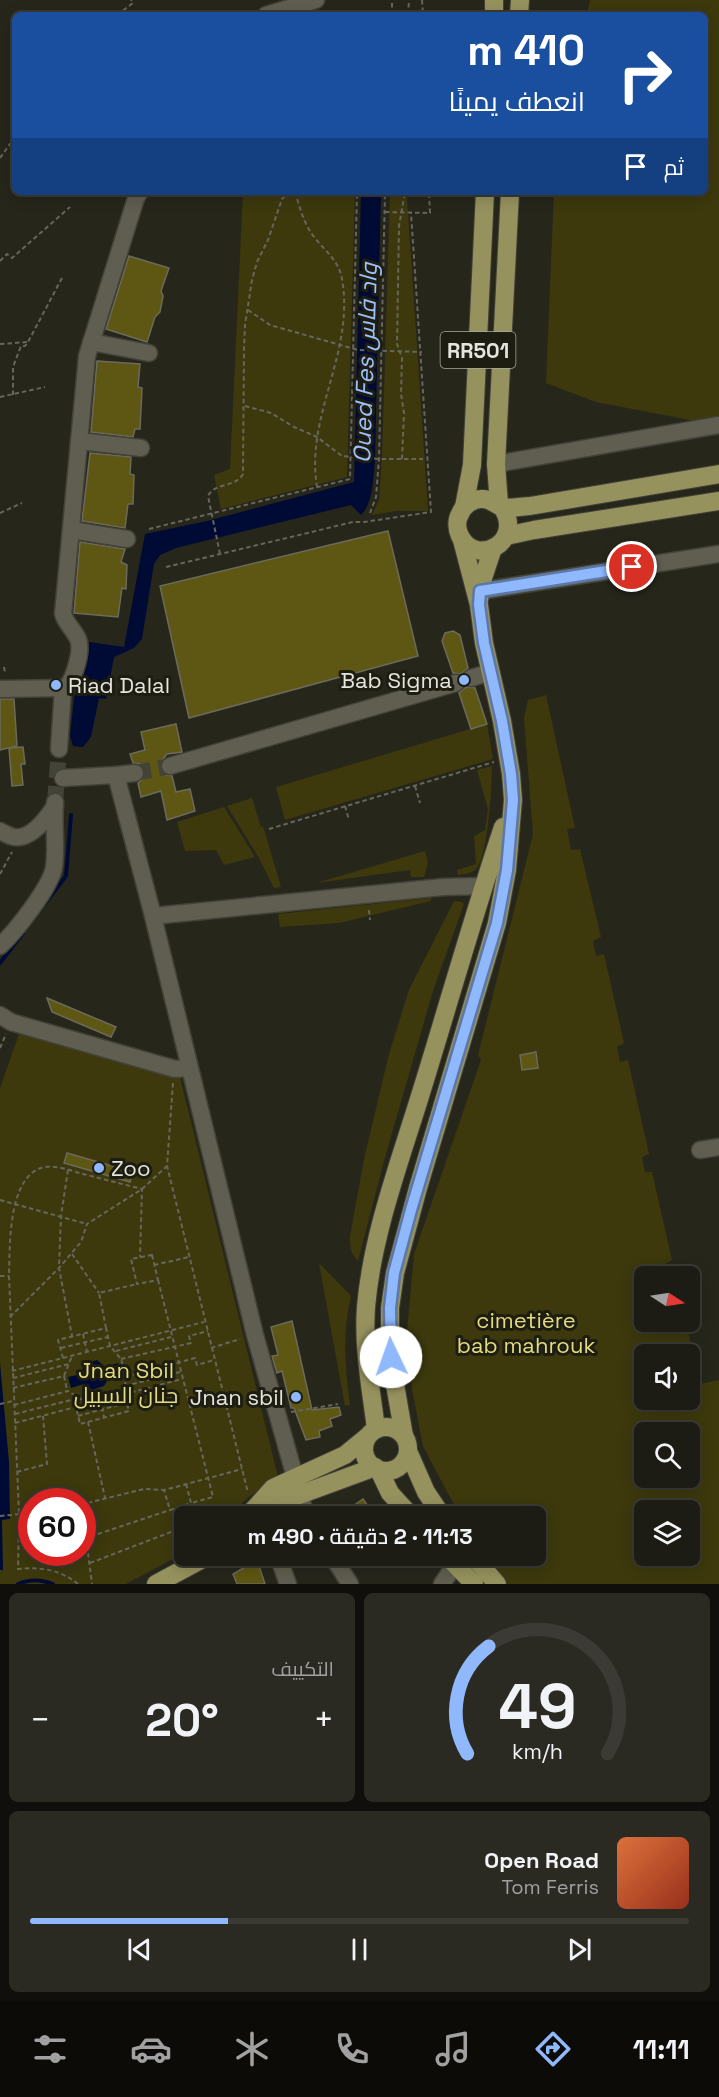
<!DOCTYPE html>
<html lang="ar">
<meta charset="utf-8">
<style>
:root{--surface:#1d1c14;--page:#2a2922;--text:#f1f3f6;--muted:#a0a1a0;--line:#3b3a34;--accent:#8fb8fd}
body{margin:0;font-family:"Space Grotesk",Cairo,sans-serif;background:var(--page);color:var(--text);direction:rtl;height:100vh;display:flex;flex-direction:column;font-size:22px;white-space:nowrap}
*{box-sizing:border-box;margin:0}
p{font-size:20px;color:var(--muted)}
.icon{flex:none;width:33px;height:33px;fill:none;stroke:currentColor;stroke-width:2;stroke-linecap:round;stroke-linejoin:round}
.map{position:relative;height:1584px;overflow:hidden;direction:ltr}
.side{display:flex;flex-direction:column;gap:9px;padding:9px;background:#100f0b;flex:1}
.side>*{flex:none}
.guide{position:absolute;left:12px;top:12px;width:696px;height:183px;border-radius:9px;box-shadow:0 3px 15px #0003,0 0 0 2px var(--line);direction:rtl;background:#1a4fa0;color:#fff;overflow:hidden}
.needle{width:39px;rotate:102deg}
.buttons{position:absolute;left:634px;top:1266px;display:grid;gap:12px}
.buttons a{display:grid;place-items:center;width:66px;height:66px;border-radius:9px;background:var(--surface);box-shadow:0 3px 15px #0003,0 0 0 2px var(--line);font-size:30px}
.speed{position:absolute;left:18px;top:1488px;display:flex;gap:12px;font-size:30px;font-weight:700;text-align:center}
.speed>*{display:grid;place-content:center;width:78px;height:78px;border-radius:50%;background:var(--surface);box-shadow:0 3px 15px #0003,0 0 0 2px var(--line);line-height:1}
.speed .limit{border:9px solid #d22;background:#fff;color:#111}
.pin{position:absolute;display:grid;place-items:center;width:51px;height:51px;color:#fff;margin:-26px;border:3px solid #fff;border-radius:50%;box-shadow:0 2px 6px #0007}
.me{position:absolute;width:66px;margin:-33px;rotate:357deg;stroke-linejoin:round;filter:drop-shadow(0 0 4px #0008)}
.turn{display:flex;align-items:center;gap:21px;height:126px;padding:0 24px;font-size:27px}
.turn .icon{width:78px;height:78px;stroke-width:2.5}
.turn b{display:block;font-size:42px;line-height:51px}
.then{display:flex;align-items:center;height:57px;padding:0 24px;background:#0003;gap:12px;font-size:22px}
.big{font-size:45px;font-weight:600;line-height:1.1}
.side .widget{flex:1;display:flex;flex-direction:column;justify-content:center;gap:9px;min-width:0;padding:0 21px;border-radius:9px;background:var(--page)}
.side .dial{align-items:center;gap:0}
.dial svg{height:156px;overflow:visible;fill:none;stroke:var(--line);stroke-width:7;stroke-linecap:round;text-anchor:middle}
.dial text{fill:var(--text);stroke:none}
.song{display:flex;align-items:center;gap:18px}
.cover{width:72px;height:72px;border-radius:9px;background:linear-gradient(135deg,hsl(20 70% 55%),hsl(10 70% 35%))}
.played{height:6px;border-radius:3px;background:linear-gradient(90deg,var(--accent) 30%,var(--line) 30%)}
.keys{display:flex;justify-content:space-around;direction:ltr}
.heat{display:flex;justify-content:space-between;align-items:center;font-size:33px;direction:ltr}
.side .tiles{flex:1;display:grid;gap:9px;grid-template-columns:1fr 1fr}
.widget:last-child{grid-column:span 2}
.trip{position:absolute;left:174px;top:1506px;width:372px;height:60px;border-radius:9px;background:var(--surface);box-shadow:0 3px 15px #0003,0 0 0 2px var(--line);font-weight:600;line-height:60px;text-align:center;direction:rtl}
.tab-bar{display:flex;height:96px;justify-content:space-around;align-items:center;background:#0c0b08;color:var(--muted)}
.tab-bar .icon{width:42px;height:42px}
.tab-bar .current{color:var(--accent)}
.tab-bar b{font-size:27px;color:var(--text)}
.map>svg:first-child{display:block}
.green{fill:#3d390d;fill-rule:evenodd}
.water{fill:#000b35}
.lines{fill:none;stroke-linecap:round;stroke-linejoin:round}
.stream{stroke:#000b35;stroke-width:4}
.building{fill:#5d5713;stroke:#6b6a5c;stroke-width:1.5}
.minor-tunnel{stroke:#444338;stroke-width:16;stroke-dasharray:16 8;stroke-linecap:butt}
.minor-casing{stroke:#434239;stroke-width:19}
.major-casing{stroke:#434239;stroke-width:20}
.path{stroke:#67665c;stroke-width:2;stroke-dasharray:4.5 3;stroke-linecap:butt}
.minor{stroke:#5f5e50;stroke-width:16}
.major{stroke:#96925e;stroke-width:18}
.route-casing{stroke:#5d78a4;stroke-width:15}
.route{stroke:#8fb8fd;stroke-width:10}
.poi-dot{fill:#8fb8fd;stroke:#1e1d11;stroke-width:2}
.labels{text-anchor:middle;dominant-baseline:central;stroke-width:6;stroke-linejoin:round;paint-order:stroke}
.shield{fill:#1e1d11;stroke:#a9a9a0;stroke-width:1.5}
.shield-label{font-size:21px;font-weight:bold;fill:#e5e5dd}
.poi-label{font-size:22px;fill:#e5e5dd;stroke:#1e1d11;text-anchor:end}
.park-label{font-size:22px;fill:#e3db7e;stroke:#1e1d11}
.water-label{font-size:24px;font-style:italic;fill:#9cc0fb;stroke:#1e1d11}
</style>
<div class="map">
<svg width="719" height="1584" viewBox="0 0 719 1584">
<rect width="100%" height="100%" fill="#27261b"/>
<!-- green -->
<g class="green">
<path d="M590 0H719V416L705 423 596 402 546 383 554 192H705V15H587Z"/>
<path d="M243 192H355L347 477 221 509 214 475 230 469Z"/>
<path d="M390 192H425V197H407L428 511H396L372 515 379 500 382 459Z"/>
<path d="M546 695 575 828 567 829 571 850 580 849 601 937 593 941 596 956 604 954 624 1043 617 1047 620 1062 628 1060 649 1154 642 1157 645 1172H652L672 1260 665 1264 668 1276H645V1322H686L700 1384 719 1380V1584H508L489 1556H536V1516H462L452 1501 423 1446 412 1389 407 1331 414 1254 481 1060 478 1055 533 834 524 718 528 700ZM645 1354H690V1400H645ZM645 1432H690V1478H645ZM645 1510H690V1556H645Z"/>
<path d="M487 724 493 759 285 820 276 787Z"/>
<path d="M492 766C492 784 488 858 476 869 471 874 464 874 458 875L457 870 476 864 474 836 485 830 488 809 477 770Z"/>
<path d="M252 798 261 827 263 826 281 887 274 888 259 858 227 806Z"/>
<path d="M224 807 255 857 224 865 216 850 185 851 177 822Z"/>
<path d="M425 851 428 863 424 877H411L410 870 316 883Z"/>
<path d="M431 898V901L339 923 280 927 278 914Z"/>
<path d="M455 901 462 902 464 904 433 991 384 1161 358 1261C350 1253 350 1247 350 1236L364 1159 389 1054 409 990 453 903Z"/>
<path d="M19 1034 179 1073 278 1477 249 1497 228 1516H184V1553L126 1584H0V1088ZM32 1502H82V1552H32Z"/>
<path d="M319 1263 351 1296C342 1333 345 1367 350 1405L345 1406Z"/>
</g>
<!-- water -->
<g class="water">
<path d="M361 192H381L375 459C373 477 374 502 361 515L351 505 176 548 160 555 154 564 142 639 134 648 114 657 106 699 99 698 91 737 83 747 73 746 70 736 74 698 80 685 89 642 124 647 145 534 207 521 354 482Z"/>
<path d="M97 1360 105 1367 118 1363 121 1373 109 1377 104 1386 92 1390 84 1384 71 1388 68 1377 81 1374 84 1364Z"/>
<path d="M0 1363 9 1462 10 1519 2 1520 3 1570H0Z"/>
</g>
<g class="lines">
<!-- stream -->
<g class="stream">
<path d="M40 910 66 876 71 815"/>
<path d="M0 963 23 933"/>
<path d="M18 1584C30 1579 40 1579 53 1584"/>
</g>
</g>
<!-- building -->
<g class="building">
<path d="M129 256 169 268 161 291 163 296 160 312 155 317 147 342 106 329Z"/>
<path d="M97 361 140 364 138 387 142 388 140 429H135L133 437 91 432Z"/>
<path d="M90 453 131 457 130 474 134 475 133 504H128L125 528 82 521Z"/>
<path d="M388 531 418 656 189 718 160 586Z"/>
<path d="M80 542 125 549 121 562 127 565 126 589 122 588 118 617 74 613Z"/>
<path d="M453 631 460 635 468 668 461 674 453 673 442 641 445 633Z"/>
<path d="M466 687 475 688 487 724 471 729 459 693Z"/>
<path d="M0 699H14L17 746 0 750Z"/>
<path d="M176 724 182 752 167 754 160 763V768L163 774 172 776 176 792 190 789 195 811 167 820 161 791 141 797 138 783 144 778 145 771 140 764 133 763 130 754 145 750 141 732Z"/>
<path d="M23 747 25 764H21L23 785 12 786 9 748Z"/>
<path d="M47 998 116 1027 111 1037 52 1012Z"/>
<path d="M536 1052 538 1068 522 1070 520 1055Z"/>
<path d="M67 1153 133 1172 130 1182 64 1163Z"/>
<path d="M292 1321 312 1410 339 1407 341 1415 330 1419 332 1426 319 1431 320 1437 306 1440 294 1408H291L282 1371 277 1373 272 1356 278 1355 271 1327Z"/>
<path d="M363 1499 375 1516H358L350 1508Z"/>
<path d="M257 1560 265 1584H237L233 1574Z"/>
</g>
<g class="lines">
<!-- minor-tunnel -->
<g class="minor-tunnel">
<path d="M135 773 170 766"/>
<path d="M55 802 59 749"/>
</g>
<defs>
<g id="minor">
<path d="M266 15 316 0"/>
<path d="M91 342 149 353"/>
<path d="M79 441 141 448"/>
<path d="M496 464 719 425"/>
<path d="M71 530 127 539"/>
<path d="M480 591 719 554"/>
<path d="M471 678 491 672"/>
<path d="M63 688 68 686C74 676 83 651 78 639 74 630 66 624 63 614L87 356 136 198 140 192"/>
<path d="M0 689 63 688"/>
<path d="M59 749 63 688"/>
<path d="M170 766 456 683"/>
<path d="M116 775 135 773"/>
<path d="M63 778 116 775 153 916"/>
<path d="M0 831C4 833 9 836 14 837 31 840 47 818 55 806"/>
<path d="M0 946C15 932 51 887 54 867 57 845 53 823 55 802"/>
<path d="M0 1015 11 1022 175 1069 189 1068"/>
<path d="M700 1150 719 1147"/>
<path d="M306 1516 255 1335 153 916 443 887 483 886"/>
<path d="M288 1556 279 1559 288 1584"/>
<path d="M332 1556 350 1584"/>
<path d="M442 1584 450 1572"/>
</g>
<g id="major">
<path d="M494 15V0"/>
<path d="M519 15 520 0"/>
<path d="M499 504 496 464 510 192"/>
<path d="M464 507 472 465 485 192"/>
<path d="M502 507C525 542 476 568 460 536 457 530 456 521 460 514 463 506 472 499 481 499 491 498 495 505 502 507 510 509 523 506 530 506L719 474"/>
<path d="M506 536 534 530 719 501"/>
<path d="M479 600 483 578 493 548"/>
<circle cx="386" cy="1449" r="22"/>
<path d="M376 1429C371 1389 363 1348 366 1307 372 1236 399 1164 420 1096 448 1006 473 916 503 827"/>
<path d="M404 1436 393 1373 390 1341V1308L395 1273 418 1188 497 923 507 870 513 800 511 774 502 721 484 643 479 605 462 540"/>
<path d="M408 1451 426 1492 442 1516"/>
<path d="M379 1470 390 1493 411 1516"/>
<path d="M254 1509 280 1502 375 1467"/>
<path d="M248 1516 273 1488 345 1455 367 1437"/>
<path d="M447 1556 474 1584"/>
<path d="M473 1556 497 1584"/>
<path d="M156 1584 208 1556"/>
</g>
</defs>
<!-- minor casing -->
<use href="#minor" class="minor-casing"/>
<!-- major casing -->
<use href="#major" class="major-casing"/>
<!-- path -->
<g class="path">
<path d="M422 0 423 15"/>
<path d="M117 15 133 3 131 0"/>
<path d="M392 15V0"/>
<path d="M408 15 409 0"/>
<path d="M0 158 15 137"/>
<path d="M295 192C300 208 304 225 315 238 326 252 339 261 342 279 355 353 305 415 317 487"/>
<path d="M308 192H324"/>
<path d="M385 212 430 213 429 192"/>
<path d="M0 261 7 254 12 258 70 207"/>
<path d="M248 310 270 325 358 350 422 352"/>
<path d="M0 344 28 342"/>
<path d="M13 395V367L21 346H25L28 342 62 278"/>
<path d="M0 397 45 387"/>
<path d="M245 406 271 413 294 427 317 437 342 456 379 459H423"/>
<path d="M402 459 404 413 401 394 402 358 397 344 399 226 405 192"/>
<path d="M0 513 22 503"/>
<path d="M370 513 376 497 379 459 385 192"/>
<path d="M149 529 350 479 357 192"/>
<path d="M220 554 208 496C215 482 235 488 243 474L244 349 245 325 252 280 257 262 268 240 282 199 290 192"/>
<path d="M166 567 353 522H364L431 512 411 213"/>
<path d="M4 667 5 673"/>
<path d="M415 786 420 803"/>
<path d="M345 806 349 820"/>
<path d="M269 829 494 762"/>
<path d="M0 874 12 852"/>
<path d="M369 910 370 920"/>
<path d="M0 1048 6 1034"/>
<path d="M173 1083 167 1166 248 1493"/>
<path d="M68 1170 61 1216 59 1268 72 1336"/>
<path d="M0 1200 87 1224"/>
<path d="M72 1254 99 1293"/>
<path d="M152 1255 158 1280 137 1284 131 1259Z"/>
<path d="M154 1265 189 1257"/>
<path d="M0 1276H9"/>
<path d="M158 1280 213 1497 191 1503"/>
<path d="M10 1317 59 1268 81 1242 87 1224 142 1189 167 1166"/>
<path d="M106 1328 99 1293 137 1284"/>
<path d="M83 1334 87 1352"/>
<path d="M61 1348 108 1337"/>
<path d="M211 1348 240 1339"/>
<path d="M116 1351 171 1337"/>
<path d="M63 1358 58 1340 106 1328 110 1346 121 1359 126 1377 124 1394 129 1411 80 1424 76 1407"/>
<path d="M121 1359 191 1343 189 1336 208 1331"/>
<path d="M12 1371 204 1322"/>
<path d="M64 1376 67 1390"/>
<path d="M126 1377 195 1358 197 1365 214 1360"/>
<path d="M13 1378 69 1364"/>
<path d="M125 1386 180 1372"/>
<path d="M13 1388 64 1376 72 1356"/>
<path d="M100 1400 104 1417"/>
<path d="M0 1404 13 1401"/>
<path d="M14 1405 68 1391 87 1403"/>
<path d="M291 1412 338 1404"/>
<path d="M15 1414 79 1398"/>
<path d="M78 1416 126 1403"/>
<path d="M88 1422 105 1498"/>
<path d="M15 1423 182 1379"/>
<path d="M17 1472 47 1464 43 1416"/>
<path d="M186 1484 191 1503 170 1510 164 1490 172 1488 242 1469"/>
<path d="M82 1508 91 1502 144 1489 164 1490"/>
<path d="M0 1516 32 1513"/>
<path d="M82 1521 86 1538 170 1510"/>
<path d="M86 1538 92 1584"/>
<path d="M90 1563 184 1527 179 1508"/>
<path d="M78 1584C59 1569 41 1567 18 1569L19 1514 9 1276C10 1244 7 1160 56 1167 65 1168 75 1172 83 1174 103 1179 122 1184 142 1189L140 1257"/>
</g>
<!-- minor -->
<use href="#minor" class="minor"/>
<!-- major -->
<use href="#major" class="major"/>
</g>
<g class="lines">
<defs>
<path id="route" d="M391 1357 390 1308 394 1273 411 1210 497 923 507 870 513 800 511 774 502 721 484 643 479 605 480 591 632 567"/>
</defs>
<!-- route casing -->
<use href="#route" class="route-casing"/>
<!-- route -->
<use href="#route" class="route"/>
</g>
<!-- markers -->
<g class="poi-dot">
<circle cx="464" cy="680" r="6"/>
<circle cx="56" cy="685" r="6"/>
<circle cx="99" cy="1168" r="6"/>
<circle cx="296" cy="1397" r="6"/>
</g>
<g class="labels">
<!-- shield labels -->
<rect class="shield" x="440.5" y="332" width="75" height="36" rx="4.5"/>
<g class="shield-label">
<text x="478" y="350">RR501</text>
</g>
<!-- poi labels -->
<g class="poi-label">
<text x="452" y="680">Bab Sigma</text>
<text x="68" y="685" text-anchor="start">Riad Dalal</text>
<text x="111" y="1168" text-anchor="start">Zoo</text>
<text x="284" y="1397">Jnan sbil</text>
</g>
<!-- park labels -->
<g class="park-label">
<text x="526" y="1320">cimetière<tspan x="526" dy="25">bab mahrouk</tspan></text>
<text x="126" y="1370">Jnan Sbil<tspan x="126" dy="25">جنان السبيل</tspan></text>
</g>
<!-- water labels -->
<g class="water-label">
<text transform="translate(365 363) rotate(-88)">Oued Fes واد فاس</text>
</g>
</g>
</svg>
<div class="buttons">
<a><svg class="needle" viewBox="-14 -14 28 28"><path d="M0-13l5 13h-10z" fill="#e53935"/><path d="M0 13l5-13h-10z" fill="#a0a1a0"/></svg></a>
<a><svg class="icon" aria-label="sound" viewBox="0 0 24 24"><path d="M4 9h4l5-4v14l-5-4H4zM17 9q2 3 0 6"/></svg></a>
<a><svg class="icon" aria-label="search" viewBox="0 0 24 24"><circle cx="10" cy="10" r="6"/><path d="M15 15l6 6"/></svg></a>
<a><svg class="icon" aria-label="layers" viewBox="0 0 24 24"><path d="M12 4l9 5-9 5-9-5zM3 14l9 5 9-5"/></svg></a>
</div>
<div class="speed"><div class="limit">60</div></div>
<div class="pin" style="left:632px;top:567px;background:#d93025"><svg class="icon" aria-label="arrive" viewBox="0 0 24 24"><path d="M6 21V4h12l-3 4 3 4H6"/></svg></div>
<svg class="me" style="left:391px;top:1357px" viewBox="-20 -20 40 40"><circle r="19" fill="#fff"/><path d="M0-13L10 11 0 6-10 11z" fill="#8fb8fd"/></svg>
<div class="trip">11:13 · 2 دقيقة · 490 m</div>
<div class="guide">
<div class="turn"><svg class="icon" aria-label="right" viewBox="0 0 24 24"><path d="M7 20v-9h11M14 6l5 5-5 5"/></svg><div><b>410 m</b>انعطف يمينًا</div></div>
<div class="then">ثم<svg class="icon" aria-label="arrive" viewBox="0 0 24 24"><path d="M6 21V4h12l-3 4 3 4H6"/></svg></div>
</div>
</div>
<section class="side">
<div class="tiles">
<div class="widget dial"><svg viewBox="0 0 100 80">
<path d="M14 69A42 42 0 1 1 86 69"/>
<path d="M14 69A42 42 0 0 1 25 14" stroke="#8fb8fd"/>
<text x="50" y="56" font-size="32" font-weight="700">49</text>
<text x="50" y="72" font-size="11">km/h</text>
</svg></div>
<div class="widget"><p>التكييف</p>
<div class="heat"><a>−</a><b class="big">20°</b><a>+</a></div>
</div>
<div class="widget">
<div class="song"><i class="cover"></i><div><b>Open Road</b><p>Tom Ferris</p></div></div>
<div class="played"></div>
<div class="keys"><svg class="icon" aria-label="previous" viewBox="0 0 24 24"><path d="M18 5L8 12l10 7zM5 5v14"/></svg><svg class="icon" aria-label="pause" viewBox="0 0 24 24"><path d="M8 5v14M16 5v14"/></svg><svg class="icon" aria-label="next" viewBox="0 0 24 24"><path d="M6 5l10 7-10 7zM19 5v14"/></svg></div>
</div>
</div>
</section>
<nav class="tab-bar">
<b>11:11</b>
<svg class="icon current" aria-label="directions" viewBox="0 0 24 24"><path d="M12 3l9 9-9 9-9-9zM9 14v-3h6M13 9l2 2-2 2"/></svg>
<svg class="icon" aria-label="music" viewBox="0 0 24 24"><path d="M9 18V5l10-2v13"/><circle cx="6" cy="18" r="3"/><circle cx="16" cy="16" r="3"/></svg>
<svg class="icon" aria-label="phone" viewBox="0 0 24 24"><path d="M5 4h4l2 5-3 2q2 4 5 5l2-3 5 2v4C11 20 4 13 5 4z"/></svg>
<svg class="icon" aria-label="climate" viewBox="0 0 24 24"><path d="M12 3v18M4 7l16 10M4 17L20 7"/></svg>
<svg class="icon" aria-label="car" viewBox="0 0 24 24"><path d="M5 17H2v-5l4-1 3-4h7l3 4 3 1v5h-3M9 17h6M6 11h13"/><circle cx="7" cy="17" r="2"/><circle cx="17" cy="17" r="2"/></svg>
<svg class="icon" aria-label="filters" viewBox="0 0 24 24"><path d="M4 7h16M4 17h16"/><circle cx="9" cy="7" r="2"/><circle cx="15" cy="17" r="2"/></svg>
</nav>
